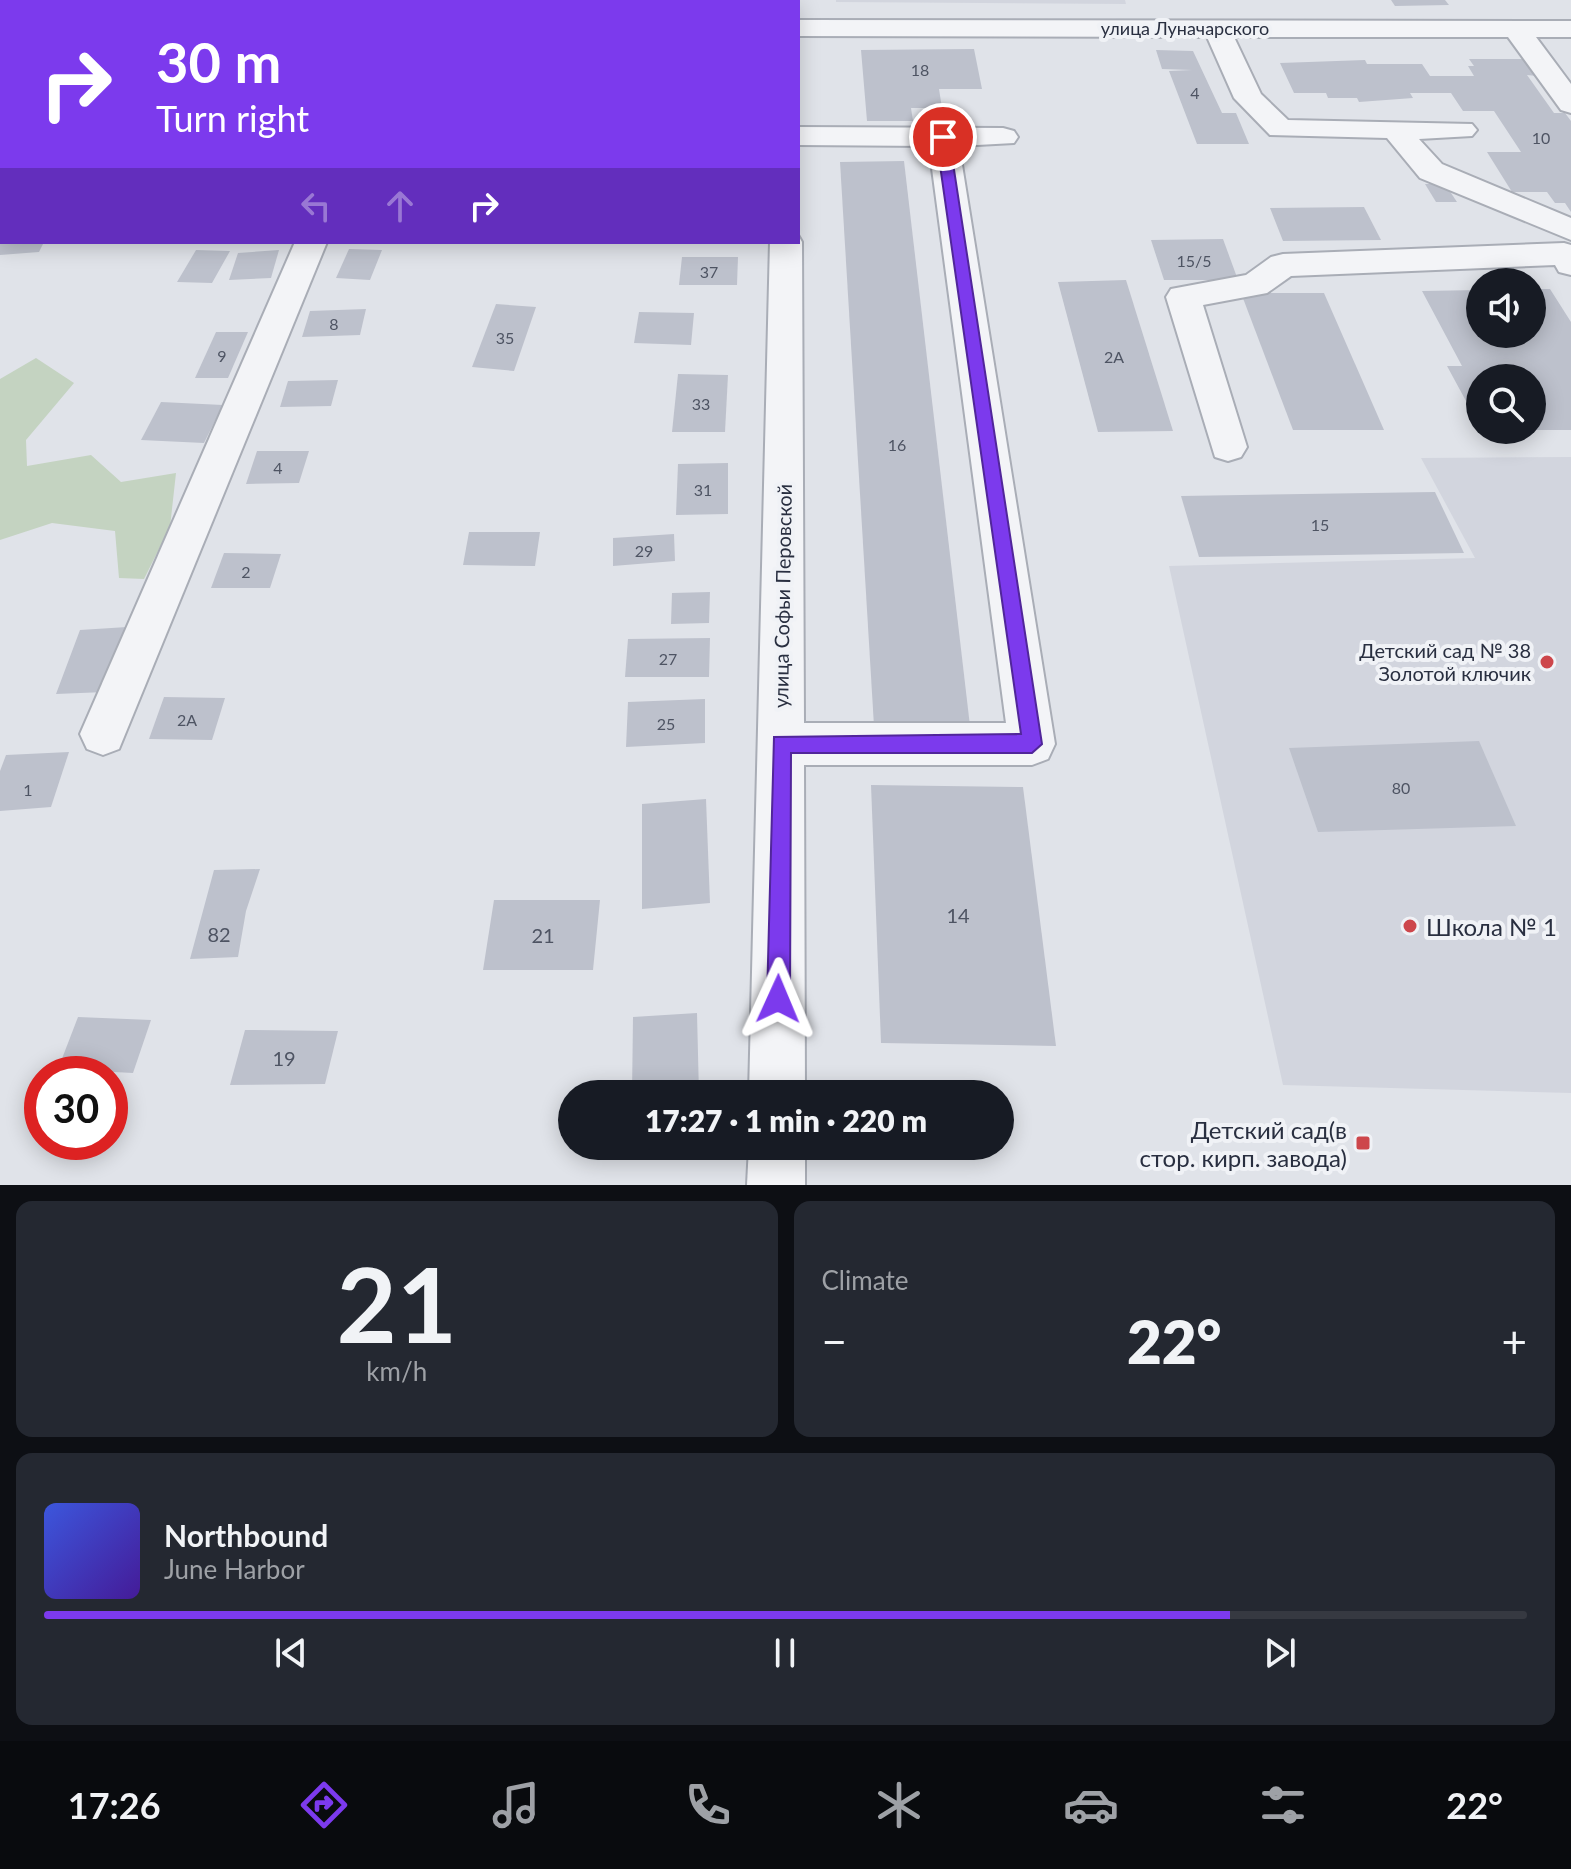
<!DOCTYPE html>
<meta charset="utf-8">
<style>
:root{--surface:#171b24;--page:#242831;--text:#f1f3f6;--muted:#9ea1a6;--line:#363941;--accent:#7c3aed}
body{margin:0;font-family:Lato,sans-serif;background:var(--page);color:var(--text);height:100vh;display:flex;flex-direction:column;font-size:30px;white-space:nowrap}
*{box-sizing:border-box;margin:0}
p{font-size:26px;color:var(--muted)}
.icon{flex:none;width:44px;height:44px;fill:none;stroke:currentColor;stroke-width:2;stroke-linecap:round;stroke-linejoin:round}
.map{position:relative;height:1185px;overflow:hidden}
.side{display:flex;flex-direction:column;gap:16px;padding:16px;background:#0d0f14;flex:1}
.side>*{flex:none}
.banner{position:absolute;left:0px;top:0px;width:800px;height:244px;box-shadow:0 4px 20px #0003;background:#7c3aed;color:#fff;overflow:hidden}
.buttons{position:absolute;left:1466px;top:268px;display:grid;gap:16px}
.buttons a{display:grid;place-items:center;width:80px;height:80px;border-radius:50%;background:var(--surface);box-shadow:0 4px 20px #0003;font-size:40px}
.speed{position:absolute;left:24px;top:1056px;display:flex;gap:16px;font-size:40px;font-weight:700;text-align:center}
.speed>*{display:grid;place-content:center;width:104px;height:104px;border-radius:50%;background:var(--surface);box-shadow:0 4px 20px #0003;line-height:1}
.speed .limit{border:12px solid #d22;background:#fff;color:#111}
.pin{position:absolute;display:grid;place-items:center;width:68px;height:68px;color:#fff;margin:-34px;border:4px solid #fff;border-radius:50%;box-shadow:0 2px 8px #0007}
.me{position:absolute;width:88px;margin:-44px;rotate:1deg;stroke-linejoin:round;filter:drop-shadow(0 0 6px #0008)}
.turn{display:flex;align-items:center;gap:28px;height:168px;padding:0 24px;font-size:36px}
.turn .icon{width:104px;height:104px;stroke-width:2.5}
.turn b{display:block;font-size:56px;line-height:68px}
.lanes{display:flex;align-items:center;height:76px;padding:0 24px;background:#0003;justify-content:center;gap:40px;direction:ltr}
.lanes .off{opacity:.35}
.big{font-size:60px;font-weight:800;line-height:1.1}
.side .widget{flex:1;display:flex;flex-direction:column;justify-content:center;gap:12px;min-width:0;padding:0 28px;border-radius:16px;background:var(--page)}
.side .dial{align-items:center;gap:0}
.dial b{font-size:104px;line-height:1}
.song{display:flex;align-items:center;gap:24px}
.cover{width:96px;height:96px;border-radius:12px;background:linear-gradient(135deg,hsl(230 70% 55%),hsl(260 70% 35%))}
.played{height:8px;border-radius:4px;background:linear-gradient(90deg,var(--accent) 80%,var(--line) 80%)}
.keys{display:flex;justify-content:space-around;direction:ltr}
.heat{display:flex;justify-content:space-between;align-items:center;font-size:44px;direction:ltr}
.side .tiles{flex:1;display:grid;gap:16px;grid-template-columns:1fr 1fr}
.widget:last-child{grid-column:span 2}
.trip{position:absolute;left:558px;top:1080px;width:456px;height:80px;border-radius:40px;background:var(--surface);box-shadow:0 4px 20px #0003;font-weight:800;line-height:80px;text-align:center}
.tab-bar{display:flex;height:128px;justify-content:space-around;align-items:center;background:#090b0e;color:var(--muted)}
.tab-bar .icon{width:56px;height:56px}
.tab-bar .on{color:var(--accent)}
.tab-bar b{font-size:36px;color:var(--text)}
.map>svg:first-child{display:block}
.built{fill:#d2d5de}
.green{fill:#c4d3c1}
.building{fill:#bdc1cc}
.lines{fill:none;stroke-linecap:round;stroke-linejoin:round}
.minor-casing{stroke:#a9adb6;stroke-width:4}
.minor{fill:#f3f4f7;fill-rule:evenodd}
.route{fill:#7c3aed;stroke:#51269a;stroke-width:2}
.poi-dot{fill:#cd464b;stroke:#f0f2f6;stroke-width:3}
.labels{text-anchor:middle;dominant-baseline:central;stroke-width:8;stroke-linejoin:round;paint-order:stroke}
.number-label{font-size:16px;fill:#4e5463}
.far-street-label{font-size:18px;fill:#292f40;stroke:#f0f2f6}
.street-label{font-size:20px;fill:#292f40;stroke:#f0f2f6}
.poi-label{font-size:20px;fill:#292f40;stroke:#f0f2f6;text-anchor:end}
.near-number-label{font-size:20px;fill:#4e5463}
.near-poi-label{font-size:24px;fill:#292f40;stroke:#f0f2f6;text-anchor:start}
</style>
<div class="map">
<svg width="1571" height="1185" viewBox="0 0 1571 1185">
<rect width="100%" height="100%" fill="#e0e3e9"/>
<!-- built -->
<g class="built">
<path d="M836 0H1125L1126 4 836 2Z"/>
<path d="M1571 457V1093L1283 1085 1169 566 1475 558 1421 458Z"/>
</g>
<!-- green -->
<path class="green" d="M36 358 74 383 26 440 27 466 91 455 121 482 176 473 170 527 144 579 119 578 115 531 52 523 0 540V379Z"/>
<!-- building -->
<g class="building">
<path d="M1391 0H1445L1449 5 1395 6Z"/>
<path d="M974 49 982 89H939L942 108H911L913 121H867L861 50Z"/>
<path d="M1156 50 1193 51 1222 113H1236L1249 144H1197L1169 71 1192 70 1162 69Z"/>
<path d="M1469 59H1525L1537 76 1527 75 1554 113H1565L1571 121V212L1565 203H1555L1547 192H1512L1487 152H1521L1494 111H1463L1451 93H1410L1413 98 1359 102 1357 98H1328L1326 93H1294L1280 63 1365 60 1367 64H1422L1430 76H1474L1468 66H1474Z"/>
<path d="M904 161 970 726H874L840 162Z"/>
<path d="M1425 184H1445L1457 202H1436Z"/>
<path d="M1364 207 1381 240 1283 241 1270 208Z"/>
<path d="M1223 239 1238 280H1164L1151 240Z"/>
<path d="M0 242H44L39 252 0 255Z"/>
<path d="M349 249 382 250 370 280 336 278Z"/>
<path d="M196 250 230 251 212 283 177 282Z"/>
<path d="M279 250 271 278 229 280 238 253Z"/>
<path d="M682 257H738L737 285H679Z"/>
<path d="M1126 280 1173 431 1098 432 1058 282Z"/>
<path d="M1532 289H1550L1571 322V430H1532V378H1480V401H1466L1447 366H1462L1422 291 1480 290V334H1532Z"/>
<path d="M1241 293H1324L1384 430H1293Z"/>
<path d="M496 304 536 307 514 371 472 367Z"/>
<path d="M366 309 360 335 302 337 310 311Z"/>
<path d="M639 312 694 313 691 345 634 343Z"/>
<path d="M216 332H248L228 378H195Z"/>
<path d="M678 374 728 375 725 432H672Z"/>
<path d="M338 380 331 406 280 407 288 381Z"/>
<path d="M161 402 223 405 204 443 141 440Z"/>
<path d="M257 451H309L299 483 246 484Z"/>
<path d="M728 463V514L676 515 678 464Z"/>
<path d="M1435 492 1464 553 1199 557 1181 496Z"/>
<path d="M469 532H540L535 566 463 565Z"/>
<path d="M674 534 675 561 613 566V538Z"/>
<path d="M224 553 281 554 270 588H211Z"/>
<path d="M710 592 709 623 671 624 672 593Z"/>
<path d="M127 627 105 692 56 694 80 630Z"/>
<path d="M710 638 709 677H625L628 639Z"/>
<path d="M164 697 225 698 212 740 149 739Z"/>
<path d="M705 699V743L626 747 628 702Z"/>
<path d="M1479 741 1516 826 1318 832 1289 748Z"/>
<path d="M69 752 51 807 0 811V771L6 755Z"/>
<path d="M871 785 1023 787 1056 1046 881 1043Z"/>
<path d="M706 799 710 903 642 909V804Z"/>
<path d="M260 869 246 911 238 957 190 959 214 870Z"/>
<path d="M494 900H600L593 970H483Z"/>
<path d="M697 1013 699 1094H632L633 1017Z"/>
<path d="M78 1017 151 1020 133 1073 58 1069Z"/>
<path d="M245 1030 338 1031 325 1084 230 1085Z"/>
</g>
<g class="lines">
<defs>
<g id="minor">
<path d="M798 20 1571 21V37H1536L1571 84V113L1561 110 1508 37H1234L1261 94 1288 120 1472 124 1477 130 1472 136 1419 139 1442 164 1571 218V240L1420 178 1387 138 1270 135 1234 98 1207 37 798 36Z"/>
<path d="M798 127 1003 128 1014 131 1018 137 1014 143 959 146 1055 744 1048 759 1032 765H804L805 1094H749L770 242H798V235L802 242 804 723H1006L929 146 798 145Z"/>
<path d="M295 242H327L119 749 103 755 87 749 80 734Z"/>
<path d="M1564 243 1571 245V275L1559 272 1555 265 1291 276 1267 293 1203 305 1247 447 1241 457 1228 461 1215 457 1166 297 1171 289 1246 275 1271 257 1283 254Z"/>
<path d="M749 1146H805V1185H747Z"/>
</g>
</defs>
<!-- minor casing -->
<use href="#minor" class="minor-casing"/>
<!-- minor -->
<use href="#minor" class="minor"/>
</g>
<!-- route -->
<path class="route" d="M943 133 949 137 1042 744 1032 753H791L790 999 786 1007 778 1010 770 1007 767 999 774 737 1021 734 936 137Z"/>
<!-- markers -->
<g class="poi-dot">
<circle cx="1547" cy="662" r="8"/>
<circle cx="1410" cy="926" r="8"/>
<rect x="1355" y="1135" width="16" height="16" rx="4"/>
</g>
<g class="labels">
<!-- number labels -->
<g class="number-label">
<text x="920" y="69">18</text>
<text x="1195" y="92">4</text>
<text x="1541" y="137">10</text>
<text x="1194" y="260">15/5</text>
<text x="709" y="271">37</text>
<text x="334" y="323">8</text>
<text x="505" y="337">35</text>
<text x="222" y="355">9</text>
<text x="1114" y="356">2А</text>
<text x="701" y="403">33</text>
<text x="897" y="444">16</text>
<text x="278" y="467">4</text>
<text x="703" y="489">31</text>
<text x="1320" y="524">15</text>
<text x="644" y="550">29</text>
<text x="246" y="571">2</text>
<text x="668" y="658">27</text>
<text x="187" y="719">2А</text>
<text x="666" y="723">25</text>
<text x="1401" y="787">80</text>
<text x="28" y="789">1</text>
</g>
<!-- far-street labels -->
<g class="far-street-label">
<text x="1185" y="28">улица Луначарского</text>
</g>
<!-- street labels -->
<g class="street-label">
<text transform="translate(782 596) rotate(-89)">улица Софьи Перовской</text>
</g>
<!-- poi labels -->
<g class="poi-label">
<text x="1531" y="650">Детский сад № 38<tspan x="1531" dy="23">Золотой ключик</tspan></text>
</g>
<!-- near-number labels -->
<g class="near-number-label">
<text x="958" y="915">14</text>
<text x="219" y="934">82</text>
<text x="543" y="935">21</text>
<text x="284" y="1058">19</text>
</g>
<!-- near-poi labels -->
<g class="near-poi-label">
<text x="1426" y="926">Школа № 1</text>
<text x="1347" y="1129" text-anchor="end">Детский сад(в<tspan x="1347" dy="28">стор. кирп. завода)</tspan></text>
</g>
</g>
</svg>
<div class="buttons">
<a><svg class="icon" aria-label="sound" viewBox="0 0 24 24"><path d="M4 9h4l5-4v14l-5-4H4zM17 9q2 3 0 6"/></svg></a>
<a><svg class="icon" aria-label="search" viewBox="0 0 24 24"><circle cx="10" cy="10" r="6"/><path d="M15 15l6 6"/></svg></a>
</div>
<div class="speed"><div class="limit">30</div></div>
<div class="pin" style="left:943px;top:137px;background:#d93025"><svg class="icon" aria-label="arrive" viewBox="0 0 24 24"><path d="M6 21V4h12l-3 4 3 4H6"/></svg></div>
<svg class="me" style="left:778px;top:999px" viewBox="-20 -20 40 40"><path d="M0-17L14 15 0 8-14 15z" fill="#7c3aed" stroke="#fff" stroke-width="4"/></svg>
<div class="trip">17:27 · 1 min · 220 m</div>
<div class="banner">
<div class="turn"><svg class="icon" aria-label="right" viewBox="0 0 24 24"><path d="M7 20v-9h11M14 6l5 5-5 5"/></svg><div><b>30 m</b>Turn right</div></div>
<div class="lanes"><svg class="icon off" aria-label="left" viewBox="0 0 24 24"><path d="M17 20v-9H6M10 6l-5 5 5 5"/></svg><svg class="icon off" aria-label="ahead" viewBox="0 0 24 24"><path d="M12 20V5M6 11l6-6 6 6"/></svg><svg class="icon" aria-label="right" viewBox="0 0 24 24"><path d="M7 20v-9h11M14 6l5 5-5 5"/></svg></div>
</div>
</div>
<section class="side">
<div class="tiles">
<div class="widget dial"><b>21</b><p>km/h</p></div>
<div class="widget"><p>Climate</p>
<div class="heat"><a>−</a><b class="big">22°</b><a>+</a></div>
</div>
<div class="widget">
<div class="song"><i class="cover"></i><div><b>Northbound</b><p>June Harbor</p></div></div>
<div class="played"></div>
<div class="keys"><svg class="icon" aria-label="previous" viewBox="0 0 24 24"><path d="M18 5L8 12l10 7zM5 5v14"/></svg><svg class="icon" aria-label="pause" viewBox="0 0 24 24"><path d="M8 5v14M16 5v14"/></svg><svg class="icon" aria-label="next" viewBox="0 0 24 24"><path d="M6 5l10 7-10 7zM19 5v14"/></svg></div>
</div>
</div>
</section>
<nav class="tab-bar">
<b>17:26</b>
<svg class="icon on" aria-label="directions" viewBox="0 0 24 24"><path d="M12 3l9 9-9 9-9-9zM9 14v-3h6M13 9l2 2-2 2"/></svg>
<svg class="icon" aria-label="music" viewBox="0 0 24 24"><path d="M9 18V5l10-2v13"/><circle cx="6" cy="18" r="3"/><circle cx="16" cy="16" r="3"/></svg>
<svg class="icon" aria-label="phone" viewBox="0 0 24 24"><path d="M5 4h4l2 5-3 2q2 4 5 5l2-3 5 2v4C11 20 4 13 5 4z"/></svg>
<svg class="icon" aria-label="climate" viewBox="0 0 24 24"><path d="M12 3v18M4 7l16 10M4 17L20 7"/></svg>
<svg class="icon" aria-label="car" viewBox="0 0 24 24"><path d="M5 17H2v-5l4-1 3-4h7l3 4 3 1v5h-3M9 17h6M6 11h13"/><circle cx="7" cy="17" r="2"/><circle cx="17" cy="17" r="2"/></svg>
<svg class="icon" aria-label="filters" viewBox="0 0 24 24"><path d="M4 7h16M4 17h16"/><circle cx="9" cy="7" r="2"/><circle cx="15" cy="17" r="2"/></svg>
<b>22°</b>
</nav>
